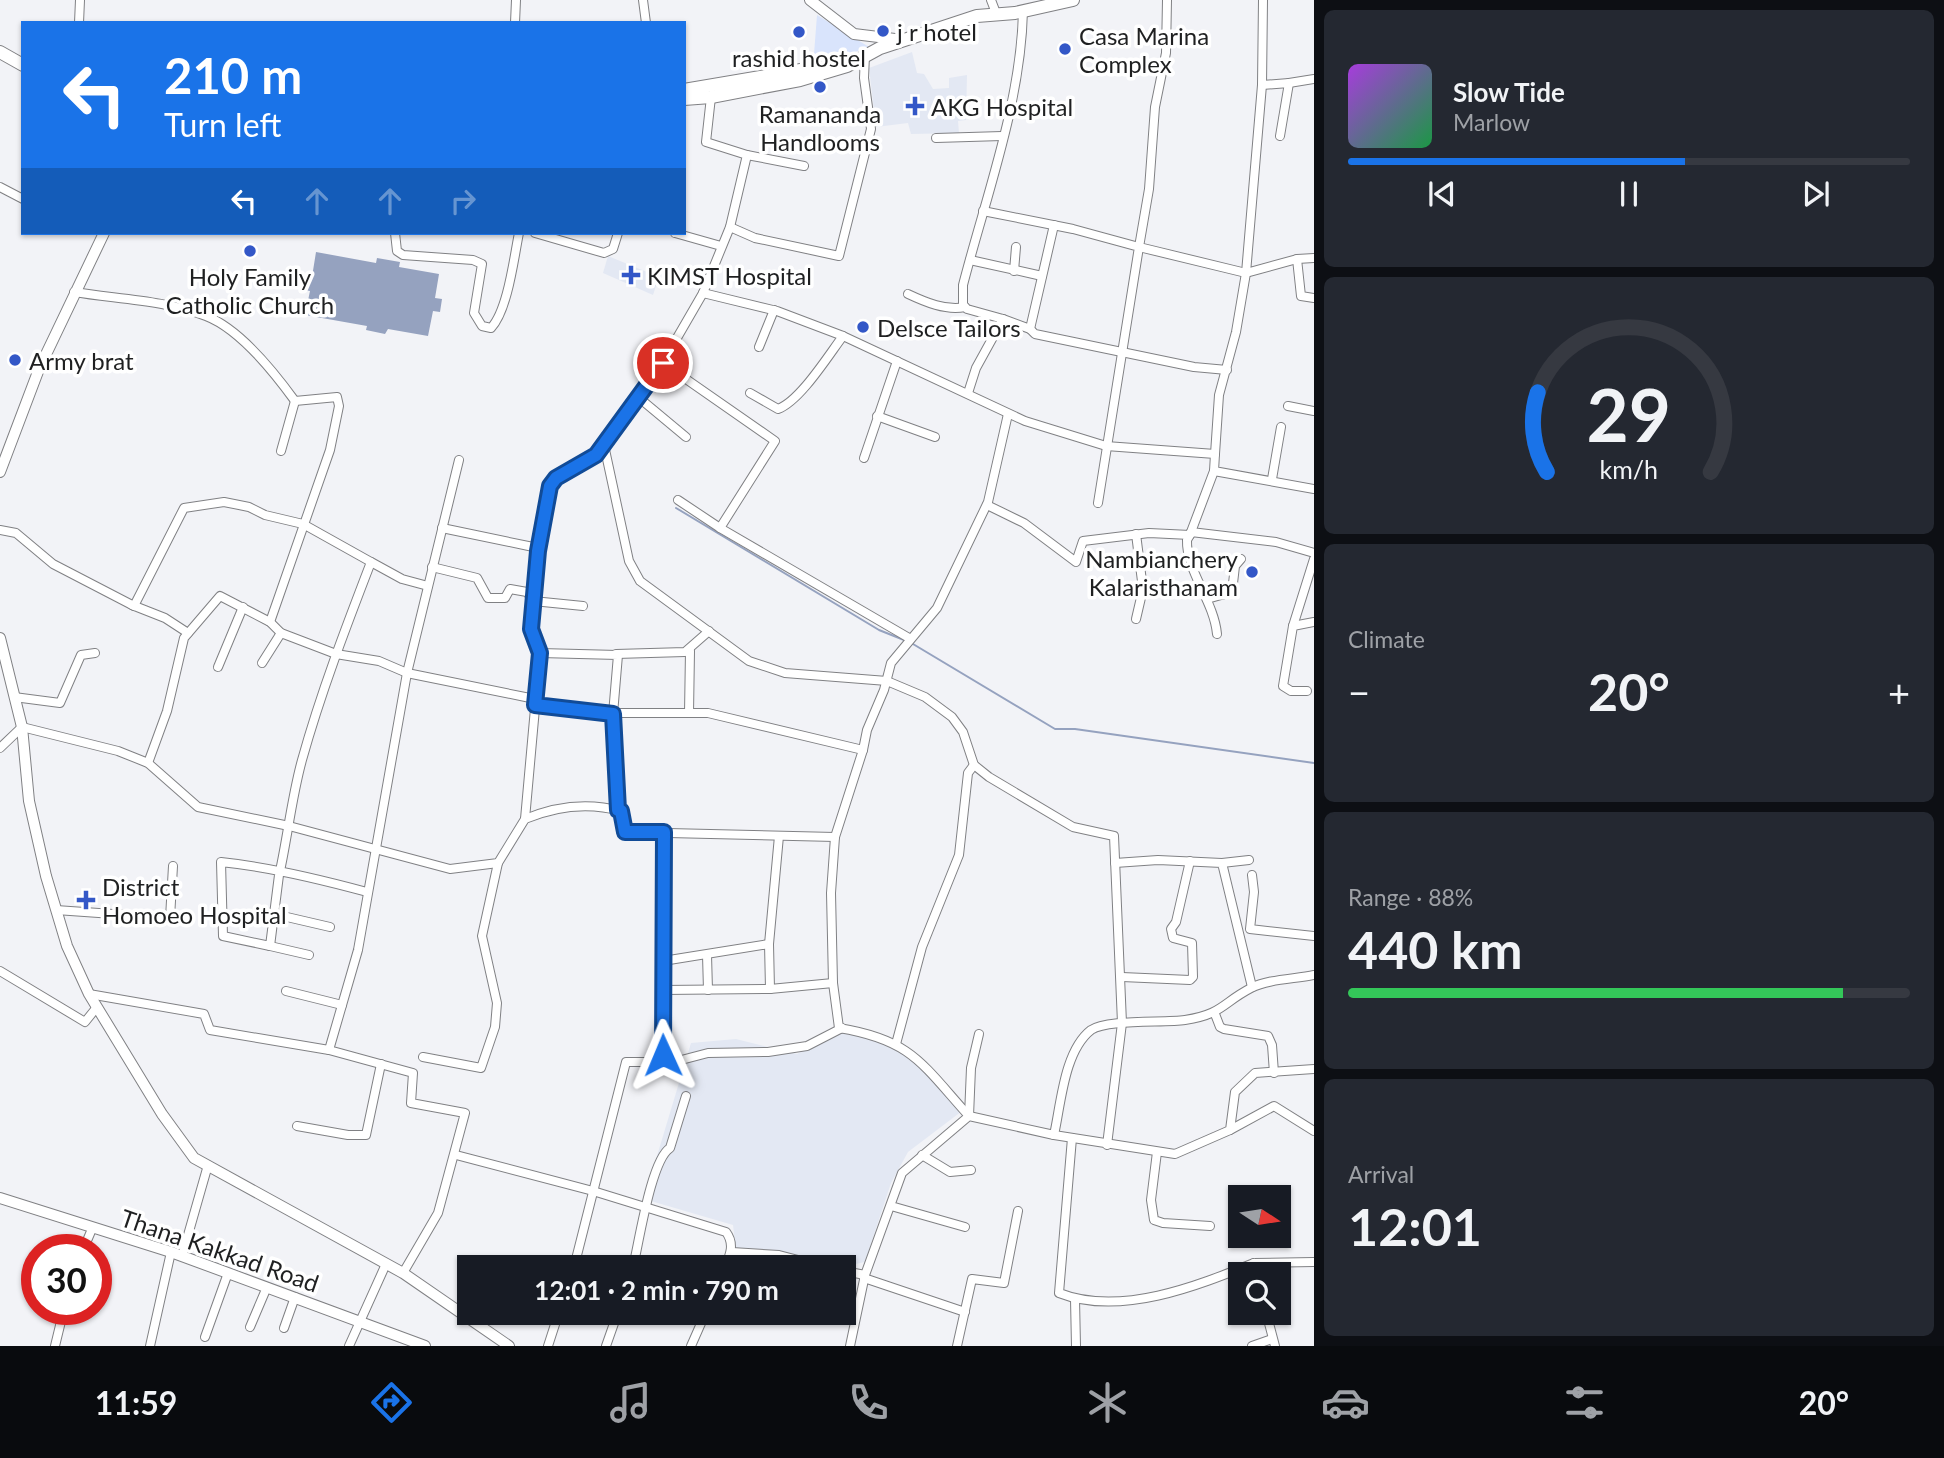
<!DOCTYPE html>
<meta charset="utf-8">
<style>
:root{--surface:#171b24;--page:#242831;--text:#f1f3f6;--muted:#9ea1a6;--line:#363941;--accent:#1a73e8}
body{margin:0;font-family:Lato,sans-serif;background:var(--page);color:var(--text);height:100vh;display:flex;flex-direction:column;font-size:26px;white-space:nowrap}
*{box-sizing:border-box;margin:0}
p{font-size:23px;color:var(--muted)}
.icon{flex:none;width:38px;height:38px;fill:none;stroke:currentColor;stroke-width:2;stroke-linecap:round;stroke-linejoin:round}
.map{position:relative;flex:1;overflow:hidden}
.sheet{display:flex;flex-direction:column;gap:10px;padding:10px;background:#0d0f14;width:630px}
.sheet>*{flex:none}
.top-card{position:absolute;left:21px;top:21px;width:665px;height:214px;border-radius:0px;box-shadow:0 2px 5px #0004;background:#1a73e8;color:#fff;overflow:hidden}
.needle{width:46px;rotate:102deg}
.controls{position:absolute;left:1228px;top:1185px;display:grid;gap:14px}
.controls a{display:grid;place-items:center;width:63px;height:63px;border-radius:0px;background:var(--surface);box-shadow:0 2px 5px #0004;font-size:35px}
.speed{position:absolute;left:21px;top:1234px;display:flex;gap:14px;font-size:35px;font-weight:700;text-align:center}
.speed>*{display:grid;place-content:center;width:91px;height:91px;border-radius:50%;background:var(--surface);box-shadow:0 2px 5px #0004;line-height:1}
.speed .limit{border:10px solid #d22;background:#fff;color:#111}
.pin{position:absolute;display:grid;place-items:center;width:60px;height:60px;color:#fff;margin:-30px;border:4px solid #fff;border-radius:50%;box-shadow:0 2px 7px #0007}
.me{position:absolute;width:77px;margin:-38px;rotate:359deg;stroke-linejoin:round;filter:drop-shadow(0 0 5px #0008)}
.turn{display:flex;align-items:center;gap:24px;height:147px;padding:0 28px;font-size:32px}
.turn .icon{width:91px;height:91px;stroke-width:2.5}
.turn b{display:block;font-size:49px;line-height:60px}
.lanes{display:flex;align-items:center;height:66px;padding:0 28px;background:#0003;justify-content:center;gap:35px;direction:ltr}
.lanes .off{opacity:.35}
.big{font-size:52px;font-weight:700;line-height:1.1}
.sheet .tile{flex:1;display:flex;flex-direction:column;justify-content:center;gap:10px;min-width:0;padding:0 24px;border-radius:10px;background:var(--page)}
.sheet .dial{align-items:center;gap:0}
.dial svg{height:182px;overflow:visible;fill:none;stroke:var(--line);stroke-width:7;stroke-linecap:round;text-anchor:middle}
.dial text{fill:var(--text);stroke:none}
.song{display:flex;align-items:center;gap:21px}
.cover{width:84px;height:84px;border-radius:10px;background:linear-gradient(135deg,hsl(280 70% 55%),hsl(140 70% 35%))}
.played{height:7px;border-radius:4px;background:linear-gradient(90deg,var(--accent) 60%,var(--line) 60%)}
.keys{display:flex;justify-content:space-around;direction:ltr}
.heat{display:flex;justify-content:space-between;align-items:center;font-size:38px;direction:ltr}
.charge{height:10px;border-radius:5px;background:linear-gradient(90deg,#34c759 88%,var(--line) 0)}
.trip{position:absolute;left:457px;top:1255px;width:399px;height:70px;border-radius:0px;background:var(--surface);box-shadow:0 2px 5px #0004;font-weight:700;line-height:70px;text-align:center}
.tab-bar{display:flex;height:112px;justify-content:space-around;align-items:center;background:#090b0e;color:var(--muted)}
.tab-bar .icon{width:49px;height:49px}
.tab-bar .selected{color:var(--accent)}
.tab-bar b{font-size:32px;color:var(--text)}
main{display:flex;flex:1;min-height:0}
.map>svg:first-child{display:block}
.built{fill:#e3e8f3}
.green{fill:#d9e4fc}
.water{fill:#95a2bf}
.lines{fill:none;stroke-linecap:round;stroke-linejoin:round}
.stream{stroke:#95a2bf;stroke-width:2}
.minor-casing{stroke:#808184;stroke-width:10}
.secondary-casing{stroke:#808184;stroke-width:12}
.trunk-casing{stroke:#808184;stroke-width:14}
.minor{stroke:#fff;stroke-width:8}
.secondary{stroke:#fff;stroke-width:10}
.trunk{stroke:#fff;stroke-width:12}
.route-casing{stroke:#114b97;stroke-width:18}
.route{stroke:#1a73e8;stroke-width:12}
.poi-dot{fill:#3357c7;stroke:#fff;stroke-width:2.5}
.labels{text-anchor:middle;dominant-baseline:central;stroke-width:7;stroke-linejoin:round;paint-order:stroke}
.poi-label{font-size:24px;fill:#1f2021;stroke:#fff;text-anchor:start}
.street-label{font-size:24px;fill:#1f2021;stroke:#fff}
</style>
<main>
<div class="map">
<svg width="1314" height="1346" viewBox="0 0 1314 1346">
<rect width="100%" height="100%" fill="#f2f3f7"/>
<!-- built -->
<g class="built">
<path d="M912 52 917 73 924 74 933 89 949 88V78L967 75 966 120 958 121 959 133 911 134 908 123 876 127 869 68Z"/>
<path d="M608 256 659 277 653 295 603 273Z"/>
<path d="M846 1028 895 1047 915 1060 962 1111 908 1152 891 1183 865 1262 841 1267 776 1250H736L733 1225 644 1199 691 1043 736 1039 797 1054Z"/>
</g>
<!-- green -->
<path class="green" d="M817 15 869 47 813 67Z"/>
<!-- water -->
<path class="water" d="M316 252 376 263 377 258 400 262 399 267 439 274 435 298 442 299 440 312 433 311 428 336 388 329 385 334 366 330 367 326 305 315 310 291 305 290 307 277H312Z"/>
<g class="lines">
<!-- stream -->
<g class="stream">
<path d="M676 508 879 630 904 640"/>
<path d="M913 644 1055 729H1075L1314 763"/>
</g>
<defs>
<g id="minor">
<path d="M643 0 646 23"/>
<path d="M991 0 996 13"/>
<path d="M1167 0 1166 53 1155 107 1149 189 1139 247 1246 273 1236 332 1219 395 1215 454"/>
<path d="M1263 0 1262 85 1246 273 1297 259 1314 258"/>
<path d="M79 23 80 0"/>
<path d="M515 23 516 0"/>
<path d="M1289 83 1314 79"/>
<path d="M1262 85 1289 83 1280 136"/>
<path d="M936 138 1002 136"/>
<path d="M747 155 804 166"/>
<path d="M0 187 23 199"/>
<path d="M983 211 1073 229 1139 247 1098 503"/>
<path d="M730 227 755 238 839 256 871 129 864 78 865 55"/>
<path d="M395 233 397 251 403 255 473 260 482 264 474 313 482 326 491 328C508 310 514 257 519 233"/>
<path d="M535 233 604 253 613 249 618 233"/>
<path d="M675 233 721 246"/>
<path d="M1297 259 1301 296 1314 298"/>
<path d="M970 260 1042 276"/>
<path d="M1014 271 1016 247"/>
<path d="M74 292C116 299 165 300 206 316 240 329 274 372 295 401"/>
<path d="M703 293 777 311 843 336 1025 421 1106 446 1215 454 1214 471 1314 489"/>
<path d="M908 294C925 302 946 311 965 307"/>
<path d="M1003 319 1030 329 1054 225"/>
<path d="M1030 329 1035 334 1194 367 1227 370"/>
<path d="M759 347 774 310"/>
<path d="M663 363 775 441 720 528"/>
<path d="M750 393 778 409C800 401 828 356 843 336"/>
<path d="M968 393 976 368 1003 319 967 309 963 305V285C986 196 1021 103 1023 11"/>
<path d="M638 397 686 437"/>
<path d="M1288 406 1314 411"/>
<path d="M877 416 935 437"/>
<path d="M604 445 629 561 640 581 749 661 785 673 887 681 925 697 952 717 963 732 974 765 989 777 1073 827 1114 836 1122 1023 1107 1145"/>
<path d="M281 451 295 401"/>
<path d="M864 458 897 361"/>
<path d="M1272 479 1281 427"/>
<path d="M678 500 720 528 909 638"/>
<path d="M987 505 1024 523 1076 562 1083 541 1149 533 1190 535 1191 532 1276 542 1314 553"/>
<path d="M442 528 538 548"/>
<path d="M0 530 16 533 53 564 134 606 184 508 224 502 249 507 265 515 303 524 371 562C346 627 321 692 302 760 292 796 288 834 280 871L279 875 270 946 223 936 221 862C270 867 319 879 367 892"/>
<path d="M1191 532 1214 471"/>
<path d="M1136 534 1143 589 1136 619"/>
<path d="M1190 535 1187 540C1186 571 1214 601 1217 634"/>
<path d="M371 562 402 579 428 586"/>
<path d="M432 567 477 578 488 598H505L510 589 527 592 533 601 583 606"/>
<path d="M1207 599 1232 592 1235 566 1241 559"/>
<path d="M132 605 165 618 188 633"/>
<path d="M270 622 330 450 339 406 337 397 295 401"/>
<path d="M1293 626 1314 559"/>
<path d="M540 653 618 655 613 714 618 810"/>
<path d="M616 654 685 652 709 631"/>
<path d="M262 663 281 633"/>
<path d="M218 667 243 607"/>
<path d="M1307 691H1291L1283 686 1293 626 1314 622"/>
<path d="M14 697 60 703 81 655 95 653"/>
<path d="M535 705 588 713H708L863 750"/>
<path d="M689 713 690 651"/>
<path d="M0 748 22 727 118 751 148 763 198 807 289 826 450 869 498 863 525 819C556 806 588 802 621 811L625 832 835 837"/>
<path d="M148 763 167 711 184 638 220 596 270 622 281 633 336 654 379 661 407 673 535 699"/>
<path d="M525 819 540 653 531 629 538 548 549 486 556 478 596 455 659 369 703 293 730 227 747 155 706 142 711 97"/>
<path d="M1115 863 1158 860 1222 863 1252 987"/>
<path d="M1222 863 1249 860"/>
<path d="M1252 875 1254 892 1250 929 1314 936"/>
<path d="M56 910 170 918 173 866"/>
<path d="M274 914 330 927"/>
<path d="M270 946 309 955"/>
<path d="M707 955 708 990"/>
<path d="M663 961 769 944"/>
<path d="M0 971 85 1022 97 1007"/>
<path d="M1122 977 1190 980 1193 977 1192 943 1173 938 1171 929 1176 922 1190 861"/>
<path d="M770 989 769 944 779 836"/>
<path d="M662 990 770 989 833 983"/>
<path d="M286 991 342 1005"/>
<path d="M89 994 204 1014 210 1030 329 1050"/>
<path d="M1215 1014 1220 1027 1224 1029 1268 1036 1272 1045 1274 1073"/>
<path d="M896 1044 922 947 959 855 968 773 974 765"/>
<path d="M423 1057 481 1068 495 1027 497 1003 482 936 498 863"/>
<path d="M662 1060 666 1064 708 1053 768 1052 807 1046 842 1028"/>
<path d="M969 1116C922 1064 912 1040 839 1028L833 983 831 893 835 837 863 750 867 730 884 690 891 663 937 608 988 502 1008 414"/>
<path d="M969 1116 971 1068 979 1034"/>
<path d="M297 1126 348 1135H366L381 1064"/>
<path d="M1230 1130 1274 1106 1314 1131"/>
<path d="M1054 1135 1175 1154 1230 1130 1235 1092 1255 1073 1314 1069"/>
<path d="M1072 1138 1059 1293C1120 1317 1197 1286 1254 1263L1257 1274"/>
<path d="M1157 1152 1151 1200 1154 1220 1163 1223 1210 1226"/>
<path d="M456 1155 593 1191 726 1232C735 1244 730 1255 725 1267"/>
<path d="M922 1155 950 1172 971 1170"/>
<path d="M891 1206 965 1227"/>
<path d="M83 1250 92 1229"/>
<path d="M732 1252 779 1255 825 1267"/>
<path d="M182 1256 208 1165"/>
<path d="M1254 1263 1314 1262"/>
<path d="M574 1267 626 1062H657L663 1055 664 832"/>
<path d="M633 1267C639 1243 651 1160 670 1148L686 1096"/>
<path d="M844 1271 865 1275"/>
<path d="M403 1273 438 1213 465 1113 411 1103 413 1073 329 1050 358 950 407 673 459 460"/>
<path d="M864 1278 965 1312"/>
<path d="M1075 1299 1076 1346"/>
<path d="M1266 1312 1275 1346"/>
<path d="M250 1327 267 1287"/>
<path d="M284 1328 295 1297"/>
<path d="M205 1337 228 1273"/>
<path d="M55 1346 64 1309"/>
<path d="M150 1346 171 1252"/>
<path d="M349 1346 386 1264"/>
<path d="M548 1346 559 1312"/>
<path d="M606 1346 618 1312"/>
<path d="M691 1346 706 1312"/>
<path d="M850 1346 865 1275 902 1173 969 1116 1054 1135C1061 1104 1064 1051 1091 1030 1106 1019 1163 1023 1185 1020 1223 1014 1222 1003 1251 988 1268 979 1295 979 1314 975"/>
<path d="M957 1346 972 1279 1004 1283 1018 1211"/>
<path d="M1252 1346 1272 1339"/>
</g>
<g id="secondary">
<path d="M810 0 854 34 903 40"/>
<path d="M0 472 39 369 104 233"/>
<path d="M0 638 22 727 29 801 46 876 67 946 89 994 162 1114 194 1158 403 1273 509 1346"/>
<path d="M0 1198 171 1252 425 1346"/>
</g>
<g id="trunk">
<path d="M0 52 23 65"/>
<path d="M684 90 818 67"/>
<path d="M684 99 711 97 800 80 847 66 880 48 977 16 1015 13 1073 0"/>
</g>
</defs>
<!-- minor casing -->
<use href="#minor" class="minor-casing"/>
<!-- secondary casing -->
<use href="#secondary" class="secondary-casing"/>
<!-- trunk casing -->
<use href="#trunk" class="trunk-casing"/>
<!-- minor -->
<use href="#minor" class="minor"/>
<!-- secondary -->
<use href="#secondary" class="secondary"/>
<!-- trunk -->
<use href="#trunk" class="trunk"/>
</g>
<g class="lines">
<defs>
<path id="route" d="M663 1055 664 832H625L621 811 618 810 613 714 535 705 540 653 531 629 538 551 550 486 556 478 596 455 663 363"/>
</defs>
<!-- route casing -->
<use href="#route" class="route-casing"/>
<!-- route -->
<use href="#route" class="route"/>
</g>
<!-- markers -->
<g class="poi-dot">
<circle cx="883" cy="31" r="7"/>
<circle cx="799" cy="32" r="7"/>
<circle cx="1065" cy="49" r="7"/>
<circle cx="820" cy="87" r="7"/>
<path d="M911.5 95.5h7v7h7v7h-7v7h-7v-7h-7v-7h7z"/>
<circle cx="250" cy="251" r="7"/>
<path d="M627.5 264.5h7v7h7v7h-7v7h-7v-7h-7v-7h7z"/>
<circle cx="863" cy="327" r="7"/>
<circle cx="15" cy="360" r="7"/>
<circle cx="1252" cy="572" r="7"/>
<path d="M82.5 889.5h7v7h7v7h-7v7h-7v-7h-7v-7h7z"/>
</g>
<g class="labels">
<!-- poi labels -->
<g class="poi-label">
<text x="897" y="31">j r hotel</text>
<text x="1079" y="35">Casa Marina<tspan x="1079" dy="28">Complex</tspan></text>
<text x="799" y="57" text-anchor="middle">rashid hostel</text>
<text x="931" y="106">AKG Hospital</text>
<text x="820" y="113" text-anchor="middle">Ramananda<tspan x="820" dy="28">Handlooms</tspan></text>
<text x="647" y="275">KIMST Hospital</text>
<text x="250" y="276" text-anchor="middle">Holy Family<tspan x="250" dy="28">Catholic Church</tspan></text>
<text x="877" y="327">Delsce Tailors</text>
<text x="29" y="360">Army brat</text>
<text x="1238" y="558" text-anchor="end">Nambianchery<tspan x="1238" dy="28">Kalaristhanam</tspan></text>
<text x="102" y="886">District<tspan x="102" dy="28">Homoeo Hospital</tspan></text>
</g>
<!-- street labels -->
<g class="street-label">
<text transform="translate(220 1250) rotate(19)">Thana Kakkad Road</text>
</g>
</g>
</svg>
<div class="controls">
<a><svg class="needle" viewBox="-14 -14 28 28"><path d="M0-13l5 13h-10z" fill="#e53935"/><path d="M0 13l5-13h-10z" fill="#9ea1a6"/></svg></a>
<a><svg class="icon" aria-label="search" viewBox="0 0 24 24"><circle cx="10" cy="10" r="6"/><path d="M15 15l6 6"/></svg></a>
</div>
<div class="speed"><div class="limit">30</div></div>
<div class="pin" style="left:663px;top:363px;background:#d93025"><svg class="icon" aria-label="arrive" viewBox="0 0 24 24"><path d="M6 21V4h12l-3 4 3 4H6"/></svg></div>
<svg class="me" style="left:663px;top:1055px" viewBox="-20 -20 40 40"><path d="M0-17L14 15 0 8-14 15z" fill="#1a73e8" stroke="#fff" stroke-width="4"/></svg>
<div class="trip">12:01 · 2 min · 790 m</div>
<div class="top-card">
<div class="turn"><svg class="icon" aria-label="left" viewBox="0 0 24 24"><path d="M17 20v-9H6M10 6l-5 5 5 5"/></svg><div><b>210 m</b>Turn left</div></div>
<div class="lanes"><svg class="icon" aria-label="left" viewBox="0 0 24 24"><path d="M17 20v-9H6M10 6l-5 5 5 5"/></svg><svg class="icon off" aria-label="ahead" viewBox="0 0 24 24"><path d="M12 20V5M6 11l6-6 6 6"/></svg><svg class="icon off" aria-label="ahead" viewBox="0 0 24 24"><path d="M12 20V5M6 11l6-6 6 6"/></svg><svg class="icon off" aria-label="right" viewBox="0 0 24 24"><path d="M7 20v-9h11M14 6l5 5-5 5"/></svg></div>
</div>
</div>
<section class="sheet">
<div class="tile">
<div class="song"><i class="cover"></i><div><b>Slow Tide</b><p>Marlow</p></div></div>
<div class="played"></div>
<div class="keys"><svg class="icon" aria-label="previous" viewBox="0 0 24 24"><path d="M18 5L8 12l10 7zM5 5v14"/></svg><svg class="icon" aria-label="pause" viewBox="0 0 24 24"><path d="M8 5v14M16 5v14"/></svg><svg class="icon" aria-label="next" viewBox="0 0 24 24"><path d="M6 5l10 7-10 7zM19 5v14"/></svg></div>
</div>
<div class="tile dial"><svg viewBox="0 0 100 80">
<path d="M14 69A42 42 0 1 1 86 69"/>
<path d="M14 69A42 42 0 0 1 10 34" stroke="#1a73e8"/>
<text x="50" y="56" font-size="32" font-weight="700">29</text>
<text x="50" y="72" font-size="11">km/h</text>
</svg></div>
<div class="tile"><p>Climate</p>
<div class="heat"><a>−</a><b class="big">20°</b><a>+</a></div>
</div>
<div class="tile"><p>Range · 88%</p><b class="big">440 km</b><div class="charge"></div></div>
<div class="tile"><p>Arrival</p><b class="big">12:01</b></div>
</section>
</main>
<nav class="tab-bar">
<b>11:59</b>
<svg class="icon selected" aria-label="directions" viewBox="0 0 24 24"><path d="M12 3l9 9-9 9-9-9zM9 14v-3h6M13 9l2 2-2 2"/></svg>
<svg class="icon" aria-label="music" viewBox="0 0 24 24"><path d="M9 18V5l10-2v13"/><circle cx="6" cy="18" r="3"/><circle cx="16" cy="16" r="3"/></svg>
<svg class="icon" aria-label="phone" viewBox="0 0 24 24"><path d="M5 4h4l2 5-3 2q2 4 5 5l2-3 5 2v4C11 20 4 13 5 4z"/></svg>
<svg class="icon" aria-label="climate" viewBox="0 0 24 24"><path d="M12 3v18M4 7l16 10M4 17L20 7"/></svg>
<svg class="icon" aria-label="car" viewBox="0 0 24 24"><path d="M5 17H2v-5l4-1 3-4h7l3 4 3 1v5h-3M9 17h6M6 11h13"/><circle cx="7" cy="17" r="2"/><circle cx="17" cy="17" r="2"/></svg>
<svg class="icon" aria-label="filters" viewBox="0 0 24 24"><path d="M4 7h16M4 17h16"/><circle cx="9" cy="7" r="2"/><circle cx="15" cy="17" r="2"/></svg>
<b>20°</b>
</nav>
